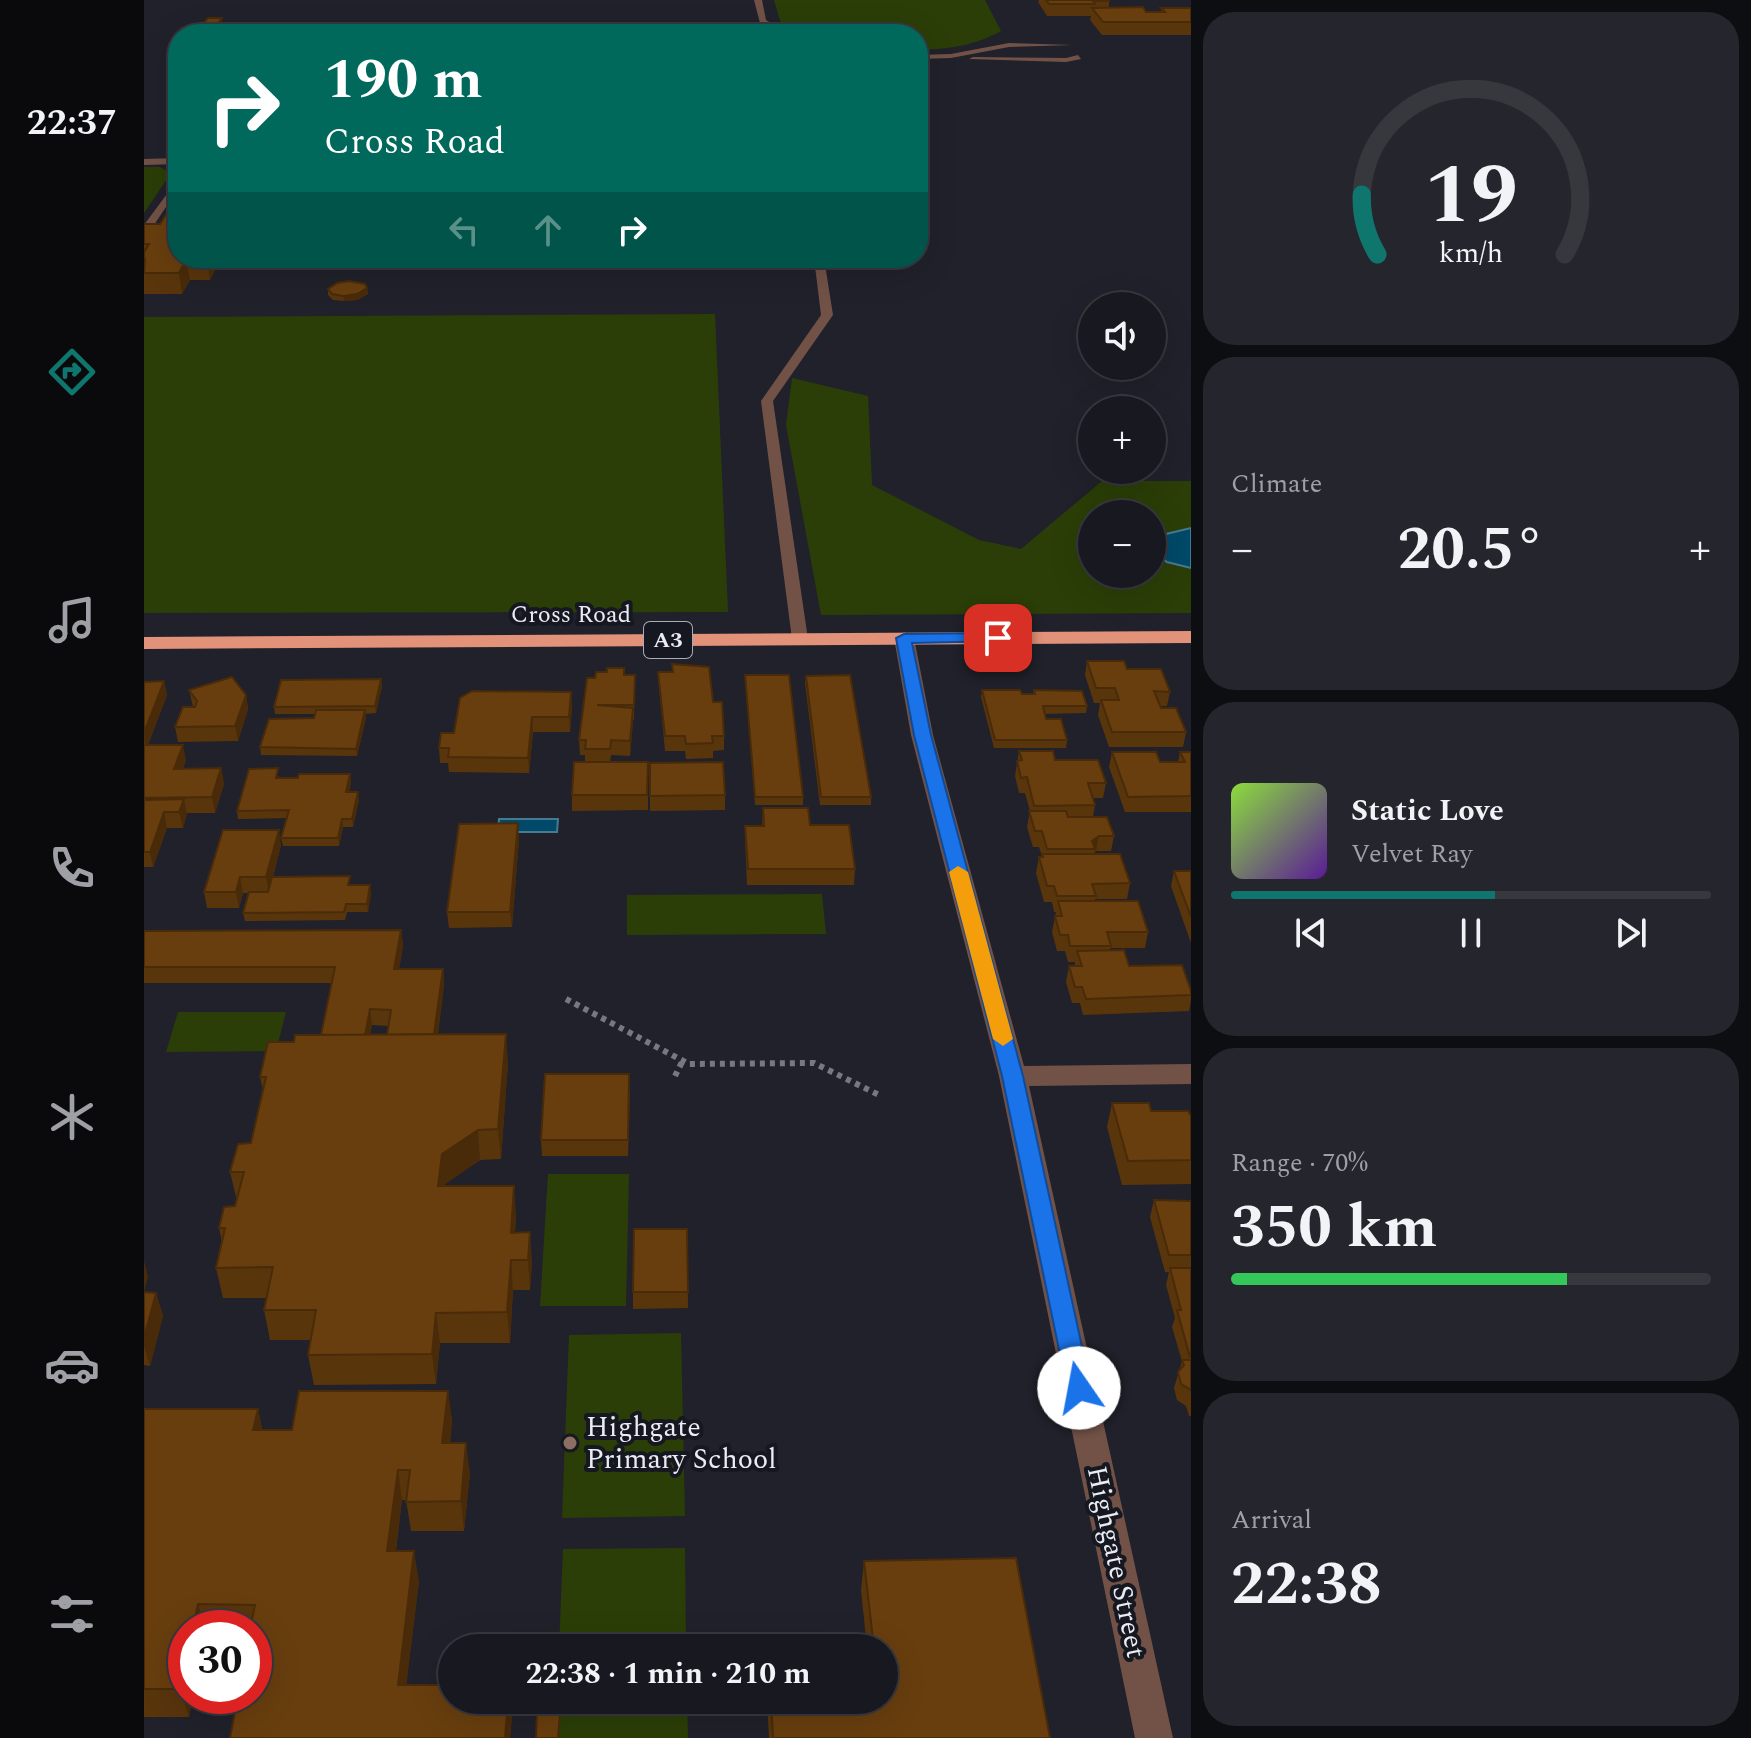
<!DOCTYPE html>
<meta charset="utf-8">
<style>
:root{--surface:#181920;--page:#25262d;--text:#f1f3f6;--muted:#9fa0a5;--line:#36383e;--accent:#0f766e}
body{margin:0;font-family:Spectral,serif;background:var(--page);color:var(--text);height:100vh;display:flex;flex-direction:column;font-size:30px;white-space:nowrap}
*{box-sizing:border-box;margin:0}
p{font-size:26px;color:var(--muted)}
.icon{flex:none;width:44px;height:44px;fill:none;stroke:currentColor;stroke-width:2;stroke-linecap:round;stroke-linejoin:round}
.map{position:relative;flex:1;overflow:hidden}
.panel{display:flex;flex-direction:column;gap:12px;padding:12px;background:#0d0e12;width:560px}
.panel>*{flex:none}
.guide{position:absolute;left:24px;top:24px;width:760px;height:244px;border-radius:32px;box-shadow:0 8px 32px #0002,0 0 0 2px var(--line);background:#00695c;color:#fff;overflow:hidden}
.controls{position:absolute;left:934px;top:292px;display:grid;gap:16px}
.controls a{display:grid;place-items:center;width:88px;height:88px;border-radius:50%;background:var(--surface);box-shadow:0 8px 32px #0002,0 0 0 2px var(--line);font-size:40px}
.speed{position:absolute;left:24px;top:1610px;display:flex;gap:16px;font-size:40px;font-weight:700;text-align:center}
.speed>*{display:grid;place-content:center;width:104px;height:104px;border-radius:50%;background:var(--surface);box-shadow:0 8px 32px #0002,0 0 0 2px var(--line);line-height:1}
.speed .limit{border:12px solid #d22;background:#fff;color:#111}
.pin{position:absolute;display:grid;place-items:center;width:68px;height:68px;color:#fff;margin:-34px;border-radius:16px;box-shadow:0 4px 12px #0006}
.me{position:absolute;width:88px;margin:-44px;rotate:348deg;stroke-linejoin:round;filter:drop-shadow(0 0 6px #0008)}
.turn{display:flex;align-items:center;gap:28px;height:168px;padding:0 24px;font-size:36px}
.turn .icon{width:104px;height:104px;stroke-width:2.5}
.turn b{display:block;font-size:56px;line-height:68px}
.lanes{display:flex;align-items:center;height:76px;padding:0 24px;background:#0003;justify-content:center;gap:40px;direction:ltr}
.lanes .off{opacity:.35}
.big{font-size:60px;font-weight:700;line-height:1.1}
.panel .tile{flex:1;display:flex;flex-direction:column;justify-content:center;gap:12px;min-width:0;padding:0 28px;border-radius:32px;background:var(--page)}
.panel .dial{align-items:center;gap:0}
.dial svg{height:208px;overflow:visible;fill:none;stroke:var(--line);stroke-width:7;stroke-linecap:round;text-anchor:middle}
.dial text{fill:var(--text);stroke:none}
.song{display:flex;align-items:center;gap:24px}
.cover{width:96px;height:96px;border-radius:12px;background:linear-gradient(135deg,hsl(90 70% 55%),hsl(270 70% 35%))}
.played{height:8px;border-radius:4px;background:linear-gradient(90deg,var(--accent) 55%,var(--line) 55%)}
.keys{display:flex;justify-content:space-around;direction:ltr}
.heat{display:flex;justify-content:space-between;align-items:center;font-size:44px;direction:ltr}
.charge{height:12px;border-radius:6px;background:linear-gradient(90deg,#34c759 70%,var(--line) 0)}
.trip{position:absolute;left:294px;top:1634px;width:460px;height:80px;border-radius:40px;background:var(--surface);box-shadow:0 8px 32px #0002,0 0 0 2px var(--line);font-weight:700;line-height:80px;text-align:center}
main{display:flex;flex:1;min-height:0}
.tabs{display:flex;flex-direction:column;width:144px;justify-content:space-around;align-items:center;background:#0a0a0d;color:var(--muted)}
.tabs .icon{width:56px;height:56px}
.tabs .active{color:var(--accent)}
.tabs b{font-size:36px;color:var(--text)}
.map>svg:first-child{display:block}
.green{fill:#2b3e07;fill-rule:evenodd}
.water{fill:#004969;stroke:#467a92;stroke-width:2}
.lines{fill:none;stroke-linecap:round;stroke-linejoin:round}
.path{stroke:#787980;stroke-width:6;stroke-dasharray:5 5;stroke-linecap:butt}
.lane{fill:#725247;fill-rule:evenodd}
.street{fill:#725247;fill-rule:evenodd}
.highway{fill:#e29279;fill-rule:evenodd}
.wall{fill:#59350c;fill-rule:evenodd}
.shaded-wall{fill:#492b0a}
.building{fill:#683e0e;stroke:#492b0a;stroke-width:2}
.route{fill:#1a73e8;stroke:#114b97;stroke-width:2}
.slow{fill:#f59e0b}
.education-dot{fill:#8d6e63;stroke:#161821;stroke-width:3}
.labels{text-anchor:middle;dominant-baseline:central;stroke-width:8;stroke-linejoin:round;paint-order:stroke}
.shield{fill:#161821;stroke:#abacb3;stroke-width:2}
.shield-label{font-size:22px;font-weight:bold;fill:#ebecf2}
.street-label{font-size:24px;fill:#ebecf2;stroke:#161821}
.near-poi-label{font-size:28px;fill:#ebecf2;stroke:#161821;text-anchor:start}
.near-street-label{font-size:28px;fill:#ebecf2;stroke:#161821}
</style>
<main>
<nav class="tabs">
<b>22:37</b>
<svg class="icon active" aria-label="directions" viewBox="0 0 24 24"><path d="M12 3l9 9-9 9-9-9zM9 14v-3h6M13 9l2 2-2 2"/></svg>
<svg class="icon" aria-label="music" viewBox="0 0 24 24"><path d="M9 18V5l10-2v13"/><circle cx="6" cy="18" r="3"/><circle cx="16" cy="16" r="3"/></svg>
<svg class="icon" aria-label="phone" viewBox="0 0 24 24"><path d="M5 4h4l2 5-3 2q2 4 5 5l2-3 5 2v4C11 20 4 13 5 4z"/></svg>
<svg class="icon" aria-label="climate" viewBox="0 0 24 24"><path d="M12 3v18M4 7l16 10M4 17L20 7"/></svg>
<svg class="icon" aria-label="car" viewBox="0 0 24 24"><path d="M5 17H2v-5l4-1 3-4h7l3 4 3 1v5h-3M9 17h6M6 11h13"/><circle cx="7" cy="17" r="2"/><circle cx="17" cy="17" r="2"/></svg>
<svg class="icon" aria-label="filters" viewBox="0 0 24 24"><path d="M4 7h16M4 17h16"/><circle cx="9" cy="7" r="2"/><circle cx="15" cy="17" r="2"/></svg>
</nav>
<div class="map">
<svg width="1047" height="1738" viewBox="0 0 1047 1738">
<rect width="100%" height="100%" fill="#20212a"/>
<!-- green -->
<g class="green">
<path d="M630 0H841L857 31C830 46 804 49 774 50V34H659L637 24Z"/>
<path d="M0 167H16L27 173 0 213Z"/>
<path d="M571 314 584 612 0 613V317Z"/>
<path d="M648 378 724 396 728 485 835 540 877 549 958 481H1047V613L677 615 642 425ZM948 514H1008V574H948Z"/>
<path d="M678 894 682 934 483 935V895Z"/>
<path d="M34 1012H142L132 1051 22 1052Z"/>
<path d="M404 1174H485L482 1306H396Z"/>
<path d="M537 1333 541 1516 418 1518 425 1335Z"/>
<path d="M541 1548 542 1648H415L419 1549Z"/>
<path d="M413 1700H543L544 1738H411Z"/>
</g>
<!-- water -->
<g class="water">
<path d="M1047 528V568L1023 562 1008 551 1018 535Z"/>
<path d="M355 819H414L413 832H354Z"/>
</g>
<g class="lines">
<!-- path -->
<g class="path">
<path d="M422 999 545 1064 670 1063 735 1095"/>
<path d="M531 1076 539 1060"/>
</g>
<!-- lane -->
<g class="lane">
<path d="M610 0H618L622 20 644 34H635L616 23Z"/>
<path d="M865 43 929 45 865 47 807 58 774 59V55L807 54Z"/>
<path d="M934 55 937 59 922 62 825 59 829 57 922 58Z"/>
<path d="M34 158V164L0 165V159Z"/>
<path d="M34 179V189L4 234 0 235V225Z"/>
<path d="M670 258H680L689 315 629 401 664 639 656 644 648 639 617 401 677 315Z"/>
</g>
<!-- street -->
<path class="street" d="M760 632 770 638 789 735 880 1066 1047 1064V1084L885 1086 1029 1738H991L855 1076 767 735 750 638Z"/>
<!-- highway -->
<path class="highway" d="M1047 631V643L0 649V637Z"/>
</g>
<!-- wall -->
<g class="wall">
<path d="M895 0H965V8L1002 12H1017V8H1047V35H958L946 20 947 16H903L894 2Z"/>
<path d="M78 22 71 31H58L57 26Z"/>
<path d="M226 25V29L224 34H212L211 30Z"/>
<path d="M0 224 34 258H77L66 280H46L38 294H0Z"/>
<path d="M162 258H207L203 269 163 270Z"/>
<path d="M223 288 224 294 213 300 200 301 189 300 184 295V289Z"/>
<path d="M943 661 983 669 1026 692 1023 706H1016L1042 732 1039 747H965L954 715 956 703H950L941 675Z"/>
<path d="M514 672 569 702 580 736V750L569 751V758L542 759 541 751H521L515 686Z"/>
<path d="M480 675H491L490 720H489L486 756 467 755 466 762H504V810L428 811V795L441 762V755H436L435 740Z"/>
<path d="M601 675 659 797V805H611Z"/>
<path d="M662 676 727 797V805H676L661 683Z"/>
<path d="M237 679 238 686 232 713 221 714 222 718 213 756 117 755 116 747 170 718 171 714H131L130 707Z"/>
<path d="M20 681 23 695 4 745 42 760 39 769 77 768 80 784 71 813H42L39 828H23L9 867H0V682Z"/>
<path d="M45 690 102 695 104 709 94 741 34 742 31 727 49 707Z"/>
<path d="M838 690 878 694H889L890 690 943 706 942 713 901 714 902 719 923 740 922 748H850L837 697Z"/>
<path d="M428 706 426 732H389L385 773 305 772 304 763H296L295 748 310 733Z"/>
<path d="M875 751 911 760 962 783 959 798H949L951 805 949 817 970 836 967 851H952L950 854 986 883 983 899H951V901L1004 932 1001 948H966V951L985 966 1047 991V1000L1045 1011 939 1015 936 1003H928L922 982 925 966H931V962H924L921 951H913L908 932 912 912H910L908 902H900L892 873 895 857 898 856 895 847H889L883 827 886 811 881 793H875L871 776Z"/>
<path d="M968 752 1016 762H1034L1036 752H1047V812H981L965 767Z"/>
<path d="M506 763 581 795V810L506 811Z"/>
<path d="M135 776V778L207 782 205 792 215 800 209 827H199L195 846H139L137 838 143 818 94 819 93 811Z"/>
<path d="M619 808 666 825 711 869 710 885H603L601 841V826H618Z"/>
<path d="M375 839 368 927 305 928 303 912Z"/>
<path d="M137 845 129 877 207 885 227 893 224 912H203L201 920 101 921 99 913 105 893H99L95 908H63L60 892Z"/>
<path d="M1030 871H1047V943L1027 886Z"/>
<path d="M257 930 259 946 255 969H299L300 985 294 1034 364 1063 357 1159 336 1160 301 1184V1186L372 1216 371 1233 388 1262 386 1290H369L366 1343H296L292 1384 170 1385 164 1355 167 1340H126L120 1310 122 1298H79L72 1268 78 1242 75 1228 91 1206 93 1201 86 1172 107 1143 119 1090 116 1077 150 1042 177 1035 188 983H0V931ZM228 1025 245 1026 243 1035H226Z"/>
<path d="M486 1090 484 1156H398L397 1140Z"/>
<path d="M968 1103 1007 1111 1047 1116V1184L978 1185 963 1127Z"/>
<path d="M1010 1200 1047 1201V1416H1045L1042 1406 1033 1400 1030 1388 1038 1361 1028 1327 1031 1318 1022 1285 1025 1272H1021L1006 1217Z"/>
<path d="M543 1229 544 1308 489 1309V1292Z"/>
<path d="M0 1292 12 1293 19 1316 6 1366 0 1365Z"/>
<path d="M304 1391 308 1422 306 1443 326 1473 320 1531H267L262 1500H258L252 1551 275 1581 262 1685 308 1700H366L368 1714 366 1738 110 1628H42V1696H49L45 1717H0V1409H114L118 1430H148Z"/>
<path d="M720 1561 906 1738H625L623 1700H740V1648H723L717 1590Z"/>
</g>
<!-- shaded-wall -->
<g class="shaded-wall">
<path d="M78 18V22L71 31V27Z"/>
<path d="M64 258H77L66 280 63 260Z"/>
<path d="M202 258H207L203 269Z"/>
<path d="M42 260 46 280 38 294 35 273Z"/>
<path d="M223 288 224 294 213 300 200 301 199 296Z"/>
<path d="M237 679 238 686 232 713 231 706Z"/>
<path d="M20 681 23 695 1 752 0 733Z"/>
<path d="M427 692 428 706 426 732 425 717Z"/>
<path d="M102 695 104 709 94 741 91 726Z"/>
<path d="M489 708V722L486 756V741Z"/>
<path d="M221 710 222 718 213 756 212 749Z"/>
<path d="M388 717 389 732 385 773 384 758Z"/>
<path d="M39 745 42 760 33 784 30 769Z"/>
<path d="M77 768 80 784 71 813 68 797Z"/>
<path d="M206 774 207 782 203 800 202 792Z"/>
<path d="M214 792 215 800 209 827 208 819Z"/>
<path d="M40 799 43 815 39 828 35 812Z"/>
<path d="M20 812 23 828 9 867 6 852Z"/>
<path d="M198 819 199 827 195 846 194 838Z"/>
<path d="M374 823 375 839 368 927 366 912Z"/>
<path d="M135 830 137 845 125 893 122 877Z"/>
<path d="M955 836 952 851 950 853 951 849 948 841Z"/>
<path d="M96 877 99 893 95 908 92 892Z"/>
<path d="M226 885 227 893 224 912 223 904Z"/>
<path d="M257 930 259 946 252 985 250 969Z"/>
<path d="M299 969 300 985 291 1052 289 1036Z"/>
<path d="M226 1009 228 1025 223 1052 221 1036Z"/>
<path d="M362 1034 364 1063 357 1159 354 1129Z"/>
<path d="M334 1130 336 1160 301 1184 297 1216 294 1186 298 1154Z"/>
<path d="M370 1186 372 1216 369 1263 367 1233Z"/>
<path d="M386 1232 388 1262 386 1290 384 1260Z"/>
<path d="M367 1260 369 1290 366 1343 363 1312Z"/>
<path d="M0 1261 4 1277 0 1292Z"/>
<path d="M12 1293 19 1316 6 1366 0 1346V1338Z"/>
<path d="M292 1313 296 1343 292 1384 288 1354Z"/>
<path d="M304 1391 308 1422 302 1473 298 1443Z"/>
<path d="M114 1409 120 1439 109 1430Z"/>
<path d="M322 1443 326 1473 320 1531 317 1501Z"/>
<path d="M254 1470 258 1500 248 1580 243 1551Z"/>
<path d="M270 1551 275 1581 259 1714 254 1685Z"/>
<path d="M54 1604 61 1628H49Z"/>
<path d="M42 1658V1696H49L45 1717 36 1689Z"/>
<path d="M364 1700H366L368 1714 366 1738H361Z"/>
</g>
<!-- building -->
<g class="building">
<path d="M902 0H965V1H949L951 4H905Z"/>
<path d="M999 7 1002 12H1021L1017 8H1047V22H959L948 8Z"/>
<path d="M64 18H78L71 27 57 26Z"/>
<path d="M214 25H226L223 30H211Z"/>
<path d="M34 195V258H64L63 260H42L35 273H0L1 259H0V252L5 244H0V224H16Z"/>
<path d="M205 281 221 284 223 288 213 294 199 296 188 294 184 289 193 283Z"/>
<path d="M943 661H980L983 669H1017L1026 692 1010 691 1017 708H1032L1042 732H968L957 700H975L971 688H952Z"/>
<path d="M528 664 565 667 569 702H578L580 736H568L569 743 542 744 541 736H521L514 672H529Z"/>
<path d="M463 668H480V675H491L490 705H453L489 708 486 741 467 740 466 749H441L442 740H435L443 678H451L452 672H463Z"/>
<path d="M601 675H645L659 797H611Z"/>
<path d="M706 675 727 797H677L662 676Z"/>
<path d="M88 677 102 695 91 726 31 727 39 707H51L53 701 45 690Z"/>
<path d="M237 679 231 706 130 707 137 680Z"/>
<path d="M20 681 0 733V682Z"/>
<path d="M838 690H876L878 694H891L890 690 938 691 943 706H899L902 719H917L923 740H851Z"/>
<path d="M328 691 427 692 425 717H388L384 758 304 757 305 748H295L297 733H310L316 698Z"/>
<path d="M172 710H221L212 749 116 747 125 719 170 718Z"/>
<path d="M0 745H39L30 769 77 768 68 797 0 798Z"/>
<path d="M875 751H909L911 760H954L962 783H944L951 805 890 806 883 777 877 778 873 761 878 760Z"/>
<path d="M968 752H1012L1016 762H1041L1036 752H1047V796L984 797Z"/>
<path d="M430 762H504L503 795H428Z"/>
<path d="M579 762 581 795 506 796V763Z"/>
<path d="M134 768 132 778H154L155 774H206L202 792H214L208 819H198L194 838H137L145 810 93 811 105 769Z"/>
<path d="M40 799 35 812H20L6 852H0V800Z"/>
<path d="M619 808H664L666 825H705L711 869H604L601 826H620Z"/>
<path d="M885 811H922L924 817H963L970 836H955L948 841 951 849H903L898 831H891Z"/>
<path d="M374 823 366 912H303L315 824Z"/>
<path d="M79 830H135L122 877H96L92 892H60Z"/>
<path d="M898 854H976L986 883 948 884 952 896H913L910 886H903L895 857H899Z"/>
<path d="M1030 871H1047V917Z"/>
<path d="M206 876 204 885H226L223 904H202L200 912 99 913 105 892H124L128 877Z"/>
<path d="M914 901H994L1004 932H963L967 946H926L924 935H916L911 916H918Z"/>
<path d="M257 930 250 969H299L290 1034 243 1035 247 1010 226 1009 221 1035H177L191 967H0V931Z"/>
<path d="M980 950 985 966 1038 965 1047 991V995L942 999 938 987H931L925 966H938L933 951Z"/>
<path d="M362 1034 354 1129 334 1130 298 1154 294 1186H370L367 1233 386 1232 384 1260H367L363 1312 292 1313 288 1354 164 1355 172 1310H120L129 1267 72 1268 81 1228H75L80 1207 91 1206 100 1172H86L94 1144 107 1143 122 1077H116L124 1042H150L151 1035Z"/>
<path d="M401 1074H485L484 1140H397Z"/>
<path d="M968 1103H1005L1007 1111H1044L1047 1116V1160L984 1161Z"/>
<path d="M1010 1200 1047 1201V1255H1025Z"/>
<path d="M490 1229H543L544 1292H489Z"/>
<path d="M1026 1268H1047V1357H1046L1033 1310H1037Z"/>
<path d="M0 1292 12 1293 0 1338Z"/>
<path d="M1038 1360H1047V1390L1037 1384 1034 1372 1040 1365Z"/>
<path d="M155 1391H304L298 1443H322L317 1501 262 1502 266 1470H254L243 1551H270L254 1685H308V1700H364L361 1738H86L94 1696H110V1628H106L111 1605 54 1604 49 1628H42V1658L36 1689H0V1409H114L109 1430H148Z"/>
<path d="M872 1558 906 1738H629L627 1700H740V1648H730L720 1561Z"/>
<path d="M393 1713 416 1714 414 1738H392Z"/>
</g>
<!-- route -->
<path class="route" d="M854 633 862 638 859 641 768 643 787 735 879 1076 947 1388 944 1396 935 1399 926 1396 923 1388 858 1076 770 735 752 638 760 634Z"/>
<!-- slow -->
<path class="slow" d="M814 866 824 872 869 1039 859 1046 849 1039 805 872Z"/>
<!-- markers -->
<circle class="education-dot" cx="426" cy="1443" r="8"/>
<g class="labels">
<!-- shield labels -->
<rect class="shield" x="500" y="622" width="48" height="36" rx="6"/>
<g class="shield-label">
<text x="524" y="640">A3</text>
</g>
<!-- street labels -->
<g class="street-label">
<text x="427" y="615">Cross Road</text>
</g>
<!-- near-poi labels -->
<g class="near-poi-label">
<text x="442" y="1427">Highgate<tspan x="442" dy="32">Primary School</tspan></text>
</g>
<!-- near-street labels -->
<g class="near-street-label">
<text transform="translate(972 1562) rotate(78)">Highgate Street</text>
</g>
</g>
</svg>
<div class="controls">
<a><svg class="icon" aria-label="sound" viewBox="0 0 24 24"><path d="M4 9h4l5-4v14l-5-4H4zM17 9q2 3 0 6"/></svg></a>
<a>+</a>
<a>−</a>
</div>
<div class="speed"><div class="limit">30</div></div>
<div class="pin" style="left:854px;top:638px;background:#d93025"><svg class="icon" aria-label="arrive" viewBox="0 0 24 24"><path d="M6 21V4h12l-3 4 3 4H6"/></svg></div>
<svg class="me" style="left:935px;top:1388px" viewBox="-20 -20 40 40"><circle r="19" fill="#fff"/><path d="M0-13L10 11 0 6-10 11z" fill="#1a73e8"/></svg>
<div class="trip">22:38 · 1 min · 210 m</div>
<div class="guide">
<div class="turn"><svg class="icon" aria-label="right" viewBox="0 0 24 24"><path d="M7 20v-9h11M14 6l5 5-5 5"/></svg><div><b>190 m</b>Cross Road</div></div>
<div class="lanes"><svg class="icon off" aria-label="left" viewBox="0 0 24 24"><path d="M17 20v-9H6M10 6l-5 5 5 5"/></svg><svg class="icon off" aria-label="ahead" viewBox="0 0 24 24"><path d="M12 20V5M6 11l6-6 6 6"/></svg><svg class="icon" aria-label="right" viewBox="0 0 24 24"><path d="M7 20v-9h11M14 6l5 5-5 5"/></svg></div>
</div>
</div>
<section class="panel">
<div class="tile dial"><svg viewBox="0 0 100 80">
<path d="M14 69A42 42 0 1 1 86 69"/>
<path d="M14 69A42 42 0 0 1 8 46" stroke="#0f766e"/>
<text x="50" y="56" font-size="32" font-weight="700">19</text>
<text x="50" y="72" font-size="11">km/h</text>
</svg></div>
<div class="tile"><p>Climate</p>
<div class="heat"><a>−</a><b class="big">20.5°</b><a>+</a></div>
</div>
<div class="tile">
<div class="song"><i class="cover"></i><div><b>Static Love</b><p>Velvet Ray</p></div></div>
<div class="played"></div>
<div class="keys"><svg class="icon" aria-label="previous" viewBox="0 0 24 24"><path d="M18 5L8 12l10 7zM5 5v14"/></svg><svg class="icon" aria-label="pause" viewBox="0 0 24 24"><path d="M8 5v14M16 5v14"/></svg><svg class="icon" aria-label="next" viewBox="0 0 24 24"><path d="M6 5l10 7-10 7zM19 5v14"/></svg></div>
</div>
<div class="tile"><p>Range · 70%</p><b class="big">350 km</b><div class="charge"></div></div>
<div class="tile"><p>Arrival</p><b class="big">22:38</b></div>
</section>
</main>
